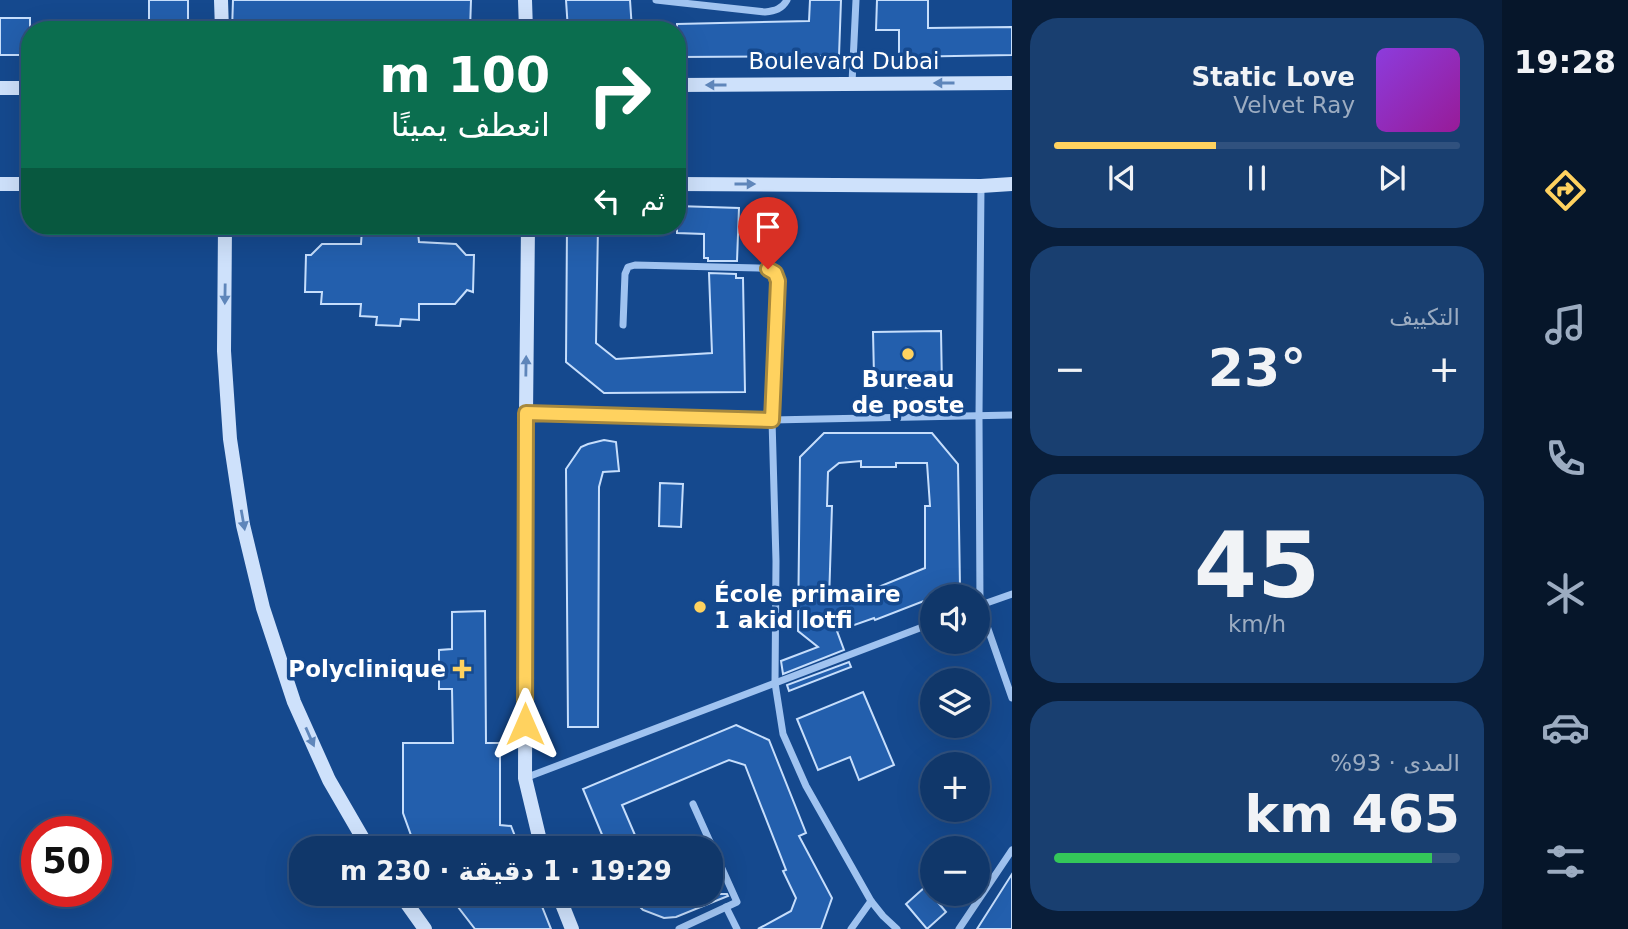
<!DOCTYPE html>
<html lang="ar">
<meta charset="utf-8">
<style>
:root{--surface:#10376a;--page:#193f70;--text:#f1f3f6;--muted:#9cacc1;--line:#30517e;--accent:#ffd25f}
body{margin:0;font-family:"DejaVu Sans",Cairo,sans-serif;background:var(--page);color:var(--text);direction:rtl;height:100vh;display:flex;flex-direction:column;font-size:26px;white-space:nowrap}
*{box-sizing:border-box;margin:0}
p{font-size:23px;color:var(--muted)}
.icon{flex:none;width:38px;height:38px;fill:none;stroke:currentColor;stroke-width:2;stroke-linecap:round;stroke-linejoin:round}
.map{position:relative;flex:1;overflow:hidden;direction:ltr}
.sheet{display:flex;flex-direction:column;gap:18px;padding:18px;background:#091e3a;width:490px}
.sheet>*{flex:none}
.guide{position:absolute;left:21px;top:21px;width:665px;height:214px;border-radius:28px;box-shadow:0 7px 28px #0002,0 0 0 2px var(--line);direction:rtl;background:#0b6e4f;color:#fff;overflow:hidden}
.fabs{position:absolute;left:920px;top:584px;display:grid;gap:14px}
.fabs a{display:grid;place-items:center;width:70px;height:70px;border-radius:50%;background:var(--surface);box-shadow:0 7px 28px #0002,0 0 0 2px var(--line);font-size:35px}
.speed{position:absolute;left:21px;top:816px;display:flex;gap:14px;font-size:35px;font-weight:700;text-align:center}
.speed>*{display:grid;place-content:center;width:91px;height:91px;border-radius:50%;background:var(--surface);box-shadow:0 7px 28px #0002,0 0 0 2px var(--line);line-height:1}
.speed .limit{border:10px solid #d22;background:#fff;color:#111}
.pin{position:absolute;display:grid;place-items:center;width:60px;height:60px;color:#fff;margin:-72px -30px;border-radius:50% 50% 50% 0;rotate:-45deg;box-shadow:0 0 7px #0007}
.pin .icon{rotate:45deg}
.me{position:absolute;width:77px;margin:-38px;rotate:0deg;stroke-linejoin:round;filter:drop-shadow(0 0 5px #0008)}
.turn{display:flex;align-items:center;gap:24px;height:147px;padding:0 21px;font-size:32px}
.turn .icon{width:91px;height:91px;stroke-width:2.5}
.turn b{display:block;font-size:49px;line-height:60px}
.then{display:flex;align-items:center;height:66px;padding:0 21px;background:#0003;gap:14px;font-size:26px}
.big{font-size:52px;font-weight:600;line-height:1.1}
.sheet .widget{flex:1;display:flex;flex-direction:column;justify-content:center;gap:10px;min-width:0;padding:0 24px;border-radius:28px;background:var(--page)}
.sheet .dial{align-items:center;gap:0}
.dial b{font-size:91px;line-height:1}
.song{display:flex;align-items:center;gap:21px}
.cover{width:84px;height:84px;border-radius:10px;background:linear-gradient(135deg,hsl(270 70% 55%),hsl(300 70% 35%))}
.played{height:7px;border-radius:4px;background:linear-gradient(90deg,var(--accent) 40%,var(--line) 40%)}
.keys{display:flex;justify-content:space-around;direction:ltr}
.heat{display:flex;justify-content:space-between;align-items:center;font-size:38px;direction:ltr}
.charge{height:10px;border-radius:5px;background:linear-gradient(90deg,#34c759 93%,var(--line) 0)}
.trip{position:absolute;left:289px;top:836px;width:434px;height:70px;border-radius:28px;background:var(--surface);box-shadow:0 7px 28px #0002,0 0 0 2px var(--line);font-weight:600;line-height:70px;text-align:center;direction:rtl}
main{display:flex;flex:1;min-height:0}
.tabs{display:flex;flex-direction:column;width:126px;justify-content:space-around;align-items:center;background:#06162a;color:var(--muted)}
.tabs .icon{width:49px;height:49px}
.tabs .current{color:var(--accent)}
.tabs b{font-size:32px;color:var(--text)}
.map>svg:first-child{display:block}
.building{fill:#235fad;stroke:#c6defc;stroke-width:2;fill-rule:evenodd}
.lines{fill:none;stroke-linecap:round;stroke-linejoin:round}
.street{stroke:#a0c3f0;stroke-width:7}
.secondary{stroke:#cee1fb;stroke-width:14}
.oneway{fill:#5f86ba}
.route-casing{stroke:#a6883e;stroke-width:18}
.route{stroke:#ffd25f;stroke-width:12}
.poi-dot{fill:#ffd25f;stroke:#15498e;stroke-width:2.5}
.labels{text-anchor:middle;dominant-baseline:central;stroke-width:7;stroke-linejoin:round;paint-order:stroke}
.street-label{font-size:23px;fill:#fff;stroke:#15498e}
.poi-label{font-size:23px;font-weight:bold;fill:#fff;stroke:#15498e}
</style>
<main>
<nav class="tabs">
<b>19:28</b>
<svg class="icon current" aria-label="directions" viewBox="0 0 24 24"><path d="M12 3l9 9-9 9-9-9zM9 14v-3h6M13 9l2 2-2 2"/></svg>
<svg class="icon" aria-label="music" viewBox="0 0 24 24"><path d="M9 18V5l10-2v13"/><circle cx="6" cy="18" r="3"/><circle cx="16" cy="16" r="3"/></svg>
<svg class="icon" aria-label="phone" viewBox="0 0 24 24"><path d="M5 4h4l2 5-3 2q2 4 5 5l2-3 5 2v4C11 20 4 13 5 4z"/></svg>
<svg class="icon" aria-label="climate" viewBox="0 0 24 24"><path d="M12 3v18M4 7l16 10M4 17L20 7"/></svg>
<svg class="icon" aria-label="car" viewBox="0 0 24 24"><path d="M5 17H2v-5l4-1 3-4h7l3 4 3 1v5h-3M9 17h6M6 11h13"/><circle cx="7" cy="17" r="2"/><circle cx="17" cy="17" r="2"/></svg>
<svg class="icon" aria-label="filters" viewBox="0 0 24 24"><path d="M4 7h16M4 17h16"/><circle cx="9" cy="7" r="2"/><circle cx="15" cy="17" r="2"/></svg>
</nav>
<section class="sheet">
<div class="widget">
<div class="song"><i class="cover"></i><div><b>Static Love</b><p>Velvet Ray</p></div></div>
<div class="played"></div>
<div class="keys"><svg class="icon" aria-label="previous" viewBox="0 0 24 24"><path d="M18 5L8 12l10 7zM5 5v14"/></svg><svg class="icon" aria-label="pause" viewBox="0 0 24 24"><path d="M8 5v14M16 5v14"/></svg><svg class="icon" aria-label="next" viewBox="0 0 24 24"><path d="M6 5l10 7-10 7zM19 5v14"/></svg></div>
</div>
<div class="widget"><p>التكييف</p>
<div class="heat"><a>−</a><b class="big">23°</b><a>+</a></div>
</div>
<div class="widget dial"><b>45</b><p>km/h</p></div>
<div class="widget"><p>المدى · 93%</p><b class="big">465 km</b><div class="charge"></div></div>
</section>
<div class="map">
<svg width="1012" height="929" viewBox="0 0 1012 929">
<rect width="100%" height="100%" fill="#15498e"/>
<!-- building -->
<g class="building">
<rect x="149" y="0" width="39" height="30"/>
<path d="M233 0H471L470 30H232Z"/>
<path d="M566 0H630L632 30H568Z"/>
<path d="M810 0H841L839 56 677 57V24L809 21Z"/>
<path d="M877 0H928V28L1012 27V55L899 57V30H876Z"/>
<rect x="0" y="18" width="30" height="37"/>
<path d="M677 206 739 208 737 261H708V258H704V234L677 233Z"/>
<path d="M379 226H398V231L418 232 419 242 456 244 466 255H474L473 292 467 290 455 304H419V320L401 319 400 326 376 325 377 317 360 316 361 304H321L322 292H305L306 255H311L322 244H361L362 230 378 231Z"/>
<path d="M567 226H598L596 343 616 359 712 353 709 273 736 274V278H743L745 392 604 393 566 362Z"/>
<path d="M941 331 942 387 898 388V376H874L873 332Z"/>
<path d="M824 433H932L958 464 960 587 875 620 874 618 837 631 844 650 783 674 781 661 818 647 798 631 800 457ZM861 461V467H896V463H927L930 506H925V568L864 593 863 589 829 601 832 506H827L828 472 839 463Z"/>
<path d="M604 440 616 442 619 471 603 472 599 487 598 727H568L566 469 581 447 588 444Z"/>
<path d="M660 483 683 484 681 527 659 526Z"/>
<path d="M485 611 486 743H500V825L511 826 520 849H416L403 813V743H453L452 689H439V650L452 649V612Z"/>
<path d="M849 662 851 667 789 691 787 685Z"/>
<path d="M863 692 894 765 859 780 850 757 818 770 797 719Z"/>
<path d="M736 725 769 740 806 833 799 836 832 898 821 929H758L791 911 796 898 783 871 786 870 745 765 729 760 622 805 641 849H608L583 789Z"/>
<path d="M1012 874V929H977Z"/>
<path d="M925 887 946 912 927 929 906 904Z"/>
<path d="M448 894H537L551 929H475Z"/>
<path d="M627 894H727L728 896 676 917 664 918 643 910Z"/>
</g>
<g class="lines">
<!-- street -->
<g class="street">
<path d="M656 0 765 12C775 11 782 9 787 0"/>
<path d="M852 83 856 0"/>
<path d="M981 186 979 416 980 606 1012 698"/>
<path d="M623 325 625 274 628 267 635 265 758 268 768 269 775 273 778 281 772 420 776 561 775 683 783 734 806 786 871 901 883 916 897 929"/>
<path d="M526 413 772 420 1012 415"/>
<path d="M978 606 1012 594"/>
<path d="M525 778 933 623"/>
<path d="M726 907 737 929"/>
<path d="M679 929 737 902 693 804"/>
<path d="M851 929 871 901"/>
<path d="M959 929 1012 850"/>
</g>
<!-- secondary -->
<g class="secondary">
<path d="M221 0 222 30"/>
<path d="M525 0 526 30"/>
<path d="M677 85 1012 83"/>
<path d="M0 88H30"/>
<path d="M0 184H30"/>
<path d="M677 184 981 186 1012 184"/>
<path d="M225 226 224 351 230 439 243 525 263 608 294 702 329 780 369 849"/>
<path d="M528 226 526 413 525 778 542 849"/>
<path d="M400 894 425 929"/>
<path d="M558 894 572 929"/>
</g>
</g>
<!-- one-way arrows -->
<defs><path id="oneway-solid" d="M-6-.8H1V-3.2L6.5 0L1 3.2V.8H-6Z" transform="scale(1.75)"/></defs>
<g class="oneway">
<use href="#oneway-solid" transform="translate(944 83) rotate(180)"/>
<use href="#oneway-solid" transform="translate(716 85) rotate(180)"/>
<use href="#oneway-solid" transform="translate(745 184)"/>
<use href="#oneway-solid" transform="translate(225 294) rotate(91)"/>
<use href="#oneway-solid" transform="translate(526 366) rotate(-89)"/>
<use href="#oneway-solid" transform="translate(243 520) rotate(80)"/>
<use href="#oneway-solid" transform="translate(310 737) rotate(66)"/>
</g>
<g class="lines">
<defs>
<path id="route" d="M525 724 526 413 772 420 778 281 775 273 768 269"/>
</defs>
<!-- route casing -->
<use href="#route" class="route-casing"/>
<!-- route -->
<use href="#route" class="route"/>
</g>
<!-- markers -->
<g class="poi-dot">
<circle cx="908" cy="354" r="7"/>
<circle cx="700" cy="607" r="7"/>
<path d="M458.5 658.5h7v7h7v7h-7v7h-7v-7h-7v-7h7z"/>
</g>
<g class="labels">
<!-- street labels -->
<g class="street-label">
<text x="844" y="61">Boulevard Dubai</text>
</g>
<!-- poi labels -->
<g class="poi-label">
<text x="908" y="379">Bureau<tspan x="908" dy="26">de poste</tspan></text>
<text x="714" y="594" text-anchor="start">École primaire<tspan x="714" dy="26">1 akid lotfi</tspan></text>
<text x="446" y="669" text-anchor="end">Polyclinique</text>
</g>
</g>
</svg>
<div class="fabs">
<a><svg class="icon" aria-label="sound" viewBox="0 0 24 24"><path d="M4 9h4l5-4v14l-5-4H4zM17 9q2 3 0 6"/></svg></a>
<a><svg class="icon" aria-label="layers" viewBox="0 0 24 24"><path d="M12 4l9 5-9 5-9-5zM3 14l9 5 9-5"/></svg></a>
<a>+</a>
<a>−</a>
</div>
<div class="speed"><div class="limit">50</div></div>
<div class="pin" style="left:768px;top:269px;background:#d93025"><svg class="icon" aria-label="arrive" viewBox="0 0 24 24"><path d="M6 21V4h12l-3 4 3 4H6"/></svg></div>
<svg class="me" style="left:525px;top:724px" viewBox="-20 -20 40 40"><path d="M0-17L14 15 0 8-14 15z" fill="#ffd25f" stroke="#fff" stroke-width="4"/></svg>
<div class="trip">19:29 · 1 دقيقة · 230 m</div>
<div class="guide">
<div class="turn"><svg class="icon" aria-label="right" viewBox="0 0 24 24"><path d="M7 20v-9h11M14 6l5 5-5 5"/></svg><div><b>100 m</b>انعطف يمينًا</div></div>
<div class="then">ثم<svg class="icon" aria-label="left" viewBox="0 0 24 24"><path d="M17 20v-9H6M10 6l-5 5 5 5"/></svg></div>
</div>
</div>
</main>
